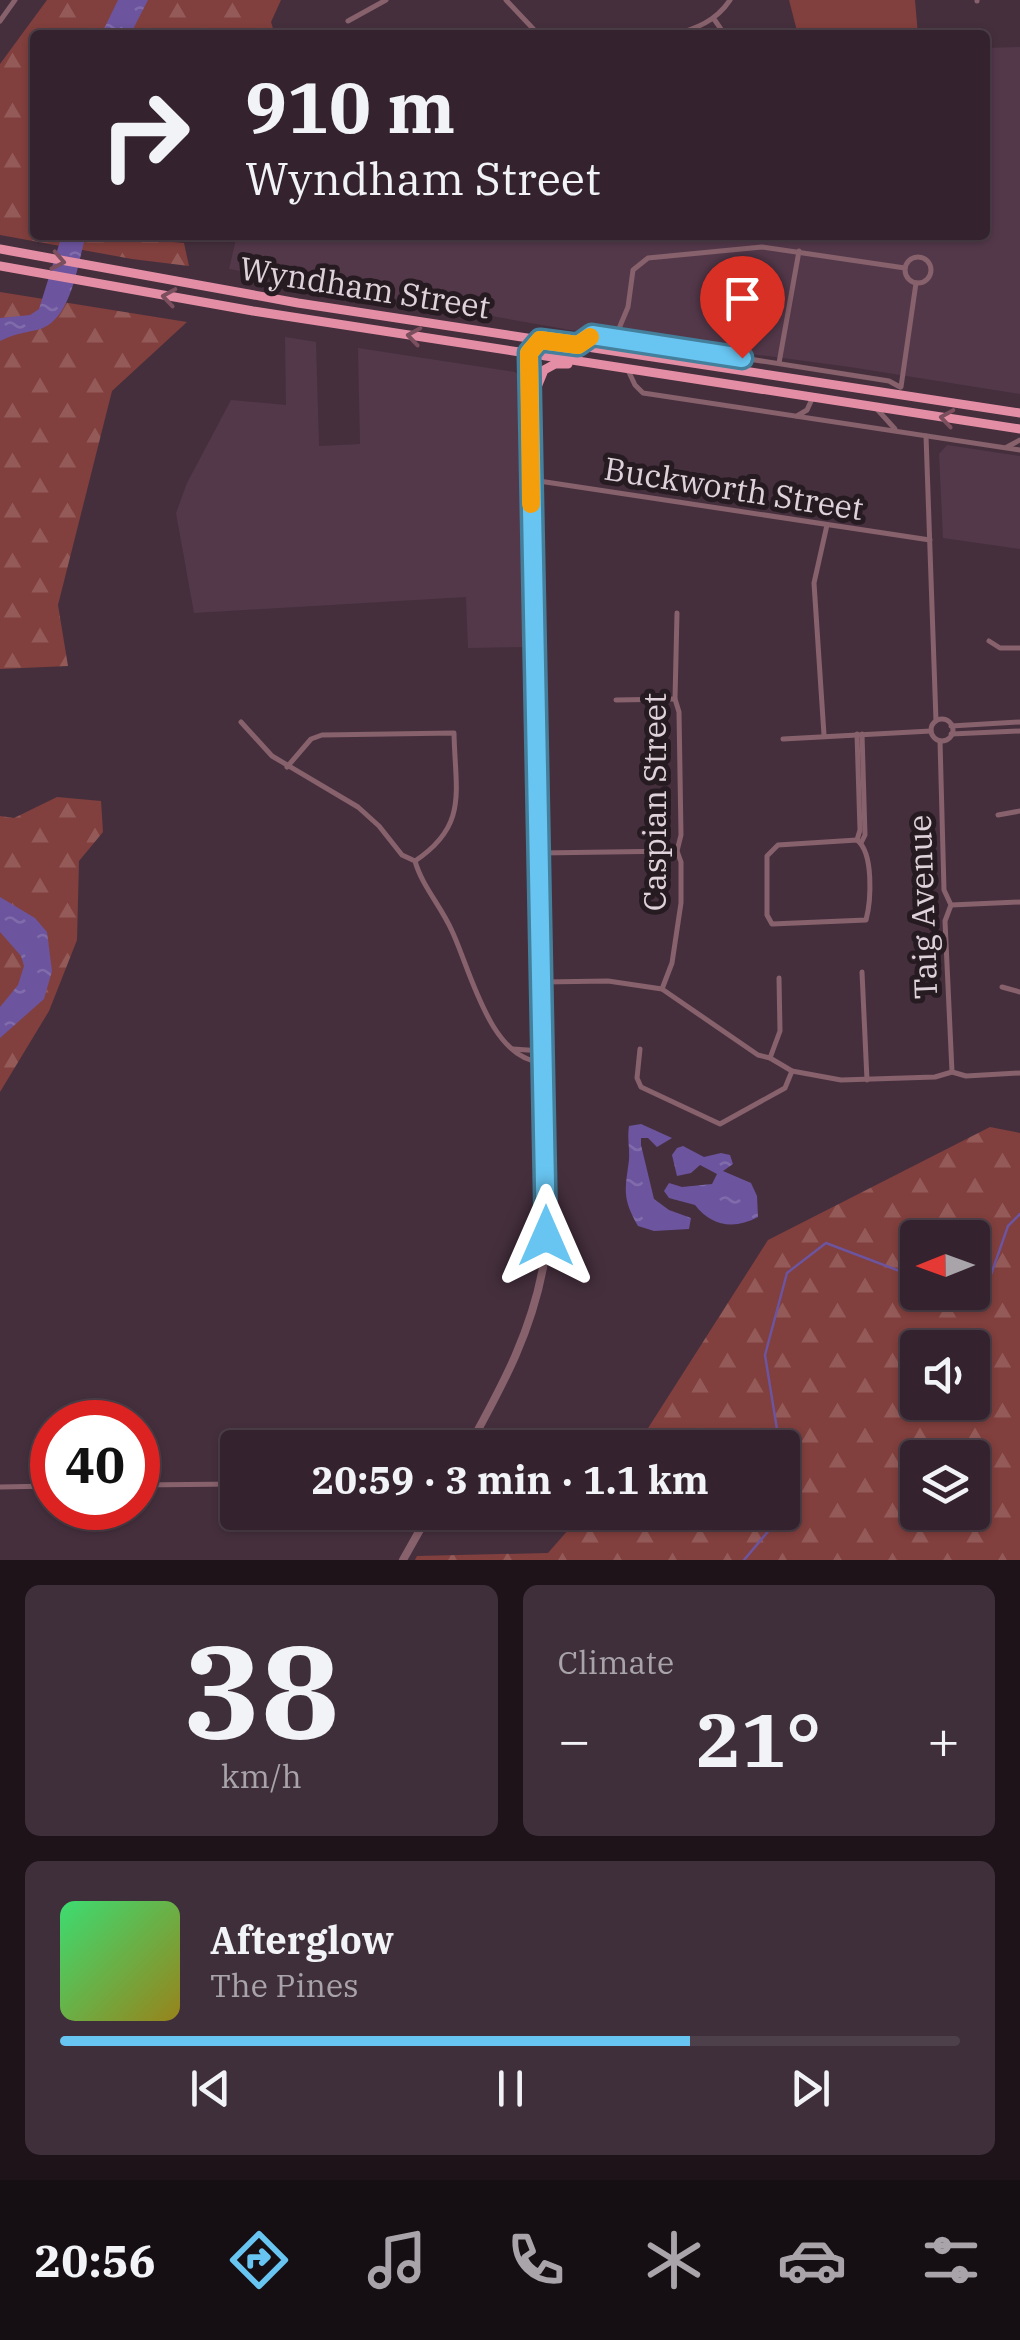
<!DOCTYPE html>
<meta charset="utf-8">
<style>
:root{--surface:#34232e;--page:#3f2f3a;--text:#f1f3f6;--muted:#a9a4aa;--line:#4e404a;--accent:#68c4f0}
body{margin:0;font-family:"IBM Plex Serif",serif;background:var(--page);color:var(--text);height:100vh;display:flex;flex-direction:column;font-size:38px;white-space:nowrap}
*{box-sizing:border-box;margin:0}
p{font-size:32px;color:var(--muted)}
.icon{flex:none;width:55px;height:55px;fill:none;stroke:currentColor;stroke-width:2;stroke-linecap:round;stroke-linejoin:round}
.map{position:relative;height:1560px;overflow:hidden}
.drawer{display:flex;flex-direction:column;gap:25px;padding:25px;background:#1d1319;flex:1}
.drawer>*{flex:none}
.guide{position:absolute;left:30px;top:30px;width:960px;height:210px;border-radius:10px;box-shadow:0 2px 8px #0004,0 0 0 2px var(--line);background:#34232e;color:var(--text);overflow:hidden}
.needle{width:65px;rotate:269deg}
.tools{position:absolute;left:900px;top:1220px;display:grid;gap:20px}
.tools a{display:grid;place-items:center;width:90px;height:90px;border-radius:10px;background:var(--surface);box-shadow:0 2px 8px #0004,0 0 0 2px var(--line);font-size:50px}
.speed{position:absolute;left:30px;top:1400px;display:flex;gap:20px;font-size:50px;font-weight:700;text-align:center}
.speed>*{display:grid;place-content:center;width:130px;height:130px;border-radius:50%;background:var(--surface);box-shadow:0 2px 8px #0004,0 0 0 2px var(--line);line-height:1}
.speed .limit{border:15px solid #d22;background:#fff;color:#111}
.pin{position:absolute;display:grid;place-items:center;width:85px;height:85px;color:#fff;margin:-102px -42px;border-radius:50% 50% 50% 0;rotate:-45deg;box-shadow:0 0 10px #0007}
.pin .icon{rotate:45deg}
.me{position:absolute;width:110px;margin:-55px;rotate:0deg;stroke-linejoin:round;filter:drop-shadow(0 0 8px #0008)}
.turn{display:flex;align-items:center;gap:35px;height:210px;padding:0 50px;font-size:45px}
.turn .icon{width:130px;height:130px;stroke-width:2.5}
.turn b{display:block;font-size:70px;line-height:85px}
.big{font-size:75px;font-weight:700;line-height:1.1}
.drawer .card{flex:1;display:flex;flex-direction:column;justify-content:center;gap:15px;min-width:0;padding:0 35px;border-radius:15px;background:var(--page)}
.drawer .dial{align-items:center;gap:0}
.dial b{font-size:130px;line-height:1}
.song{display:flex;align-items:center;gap:30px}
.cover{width:120px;height:120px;border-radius:15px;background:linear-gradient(135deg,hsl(140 70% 55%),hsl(50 70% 35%))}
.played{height:10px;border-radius:5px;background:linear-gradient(90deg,var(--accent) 70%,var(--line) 70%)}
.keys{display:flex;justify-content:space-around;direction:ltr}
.heat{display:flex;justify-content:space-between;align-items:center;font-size:55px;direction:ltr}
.drawer .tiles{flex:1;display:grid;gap:25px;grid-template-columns:1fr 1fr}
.card:last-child{grid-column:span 2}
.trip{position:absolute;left:220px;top:1430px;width:580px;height:100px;border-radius:10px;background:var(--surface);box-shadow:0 2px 8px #0004,0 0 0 2px var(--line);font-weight:700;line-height:100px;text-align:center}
.tab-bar{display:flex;height:160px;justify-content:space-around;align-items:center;background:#150e12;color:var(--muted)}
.tab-bar .icon{width:70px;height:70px}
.tab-bar .selected{color:var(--accent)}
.tab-bar b{font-size:45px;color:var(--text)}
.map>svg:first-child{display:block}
.built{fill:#53384a}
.green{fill:#813f3d}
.forest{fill:url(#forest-firs);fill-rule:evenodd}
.water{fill:url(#water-ripples)}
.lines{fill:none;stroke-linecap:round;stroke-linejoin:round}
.stream{stroke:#6c549e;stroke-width:2.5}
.minor{stroke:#87616b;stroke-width:5}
.tertiary{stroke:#87616b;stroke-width:8}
.trunk{stroke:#e48ea6;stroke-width:9}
.oneway{stroke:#7b4f5d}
.route-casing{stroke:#447f9c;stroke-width:25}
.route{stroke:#68c4f0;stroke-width:18}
.slow{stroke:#f59e0b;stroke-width:18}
.labels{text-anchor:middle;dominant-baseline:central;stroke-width:10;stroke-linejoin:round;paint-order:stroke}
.street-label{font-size:32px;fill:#e0d2da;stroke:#251b21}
</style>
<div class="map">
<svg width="1020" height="1560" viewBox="0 0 1020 1560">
<defs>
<pattern id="forest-firs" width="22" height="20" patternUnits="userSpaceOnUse" patternTransform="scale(2.5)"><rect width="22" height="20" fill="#813f3d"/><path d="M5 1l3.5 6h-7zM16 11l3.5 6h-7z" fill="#935a58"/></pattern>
<pattern id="water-ripples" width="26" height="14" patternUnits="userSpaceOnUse" patternTransform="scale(2.5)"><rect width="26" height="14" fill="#6c549e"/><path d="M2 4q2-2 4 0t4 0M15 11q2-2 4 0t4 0" fill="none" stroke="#816cab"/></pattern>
</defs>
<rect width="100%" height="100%" fill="#452f3d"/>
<!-- built -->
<g class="built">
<path d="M1020 47V394L850 367 570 330 229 269 237 235H985V48Z"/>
<path d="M285 337 316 342 319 446 360 444 358 348 515 372 522 380 528 647 468 648 466 597 194 613 176 513 187 483 231 400 286 405Z"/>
<path d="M947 445 1020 456V549L943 538 939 454Z"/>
</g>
<!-- green -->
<path class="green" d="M789 0H915L918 35H798Z"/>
<!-- forest -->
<g class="forest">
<path d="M47 0H281L271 22 275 35H35V235H147L149 240 184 243 189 266 132 259 0 235V64Z"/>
<path d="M0 292 187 322 112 391 58 605 68 666 0 669Z"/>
<path d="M57 797 101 801 103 832 79 861 77 940 49 1011 0 1092V816L14 818Z"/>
<path d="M990 1127 1020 1133V1560H415L417 1556 548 1553 583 1513 782 1512V1448L636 1447 768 1240ZM918 1238H972V1292H918ZM918 1348H972V1402H918ZM918 1458H972V1512H918Z"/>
</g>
<!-- water -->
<g class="water">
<path d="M118 0H148L130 35H101Z"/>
<path d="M62 235H86C77 264 72 322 37 330 23 333 14 334 0 341V318L30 315 39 309Z"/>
<path d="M0 897 35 918 47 932 52 971 44 999 0 1038V1007L18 985 24 966 21 956 0 932Z"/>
<path d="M641 1124 672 1138 657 1147 648 1138H641V1145L654 1199 669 1210 691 1218 689 1229 654 1231 638 1226C622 1198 625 1190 629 1160 630 1149 627 1138 629 1126Z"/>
<path d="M683 1146 704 1157 721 1153 730 1155 733 1164 723 1171 751 1183 757 1196 758 1217C734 1230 711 1226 695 1205L669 1198 664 1191 669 1183 682 1187 712 1184 717 1174 700 1165 691 1173 677 1176 672 1155 677 1148Z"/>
</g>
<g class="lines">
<!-- stream -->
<g class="stream">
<path d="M972 1286 988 1283 1008 1226 1020 1214"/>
<path d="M780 1448 765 1355 787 1273 826 1243 918 1278"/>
<path d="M744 1560 787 1509 782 1469"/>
</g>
<!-- minor -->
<g class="minor">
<path d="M506 0 539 35"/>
<path d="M977 1V0"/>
<path d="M714 19 725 35"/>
<path d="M0 21 15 0"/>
<path d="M348 21 386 0"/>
<path d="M584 35 621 32 661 35"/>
<path d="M672 35C696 29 716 21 730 0"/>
<circle cx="918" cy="270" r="13"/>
<path d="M615 338 628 307 633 270 648 258 762 247 905 268"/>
<path d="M581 343 592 335 615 338 889 381 900 387"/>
<path d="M779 363 799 251"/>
<path d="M627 368 635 385 643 393 1020 450"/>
<path d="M901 387 916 283"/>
<path d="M876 408 895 429"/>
<path d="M797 416 807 410 812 399"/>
<path d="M926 436 936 721"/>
<path d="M1007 447 1020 440"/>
<path d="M539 481 930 540"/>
<path d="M989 641 1000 648H1020"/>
<path d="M616 700 675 699"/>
<circle cx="942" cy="730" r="11"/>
<path d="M241 722 272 756 358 807 379 826 402 855 415 861C422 886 441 906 452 931 470 969 490 1059 541 1062"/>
<path d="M951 726 1020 722"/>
<path d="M857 734 860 830 857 840"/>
<path d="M951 734 1020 731"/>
<path d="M824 735 814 583 827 525"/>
<path d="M783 739 931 731"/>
<path d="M940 741 944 890 951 905 945 921 952 1072"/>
<path d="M287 767 311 739 322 735 454 733C455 791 469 825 415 861"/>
<path d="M998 815 1020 811"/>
<path d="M857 840C874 853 871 901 866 920L772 924 767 915V856L778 845Z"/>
<path d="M861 843 865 835 862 734"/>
<path d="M540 853 677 851"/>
<path d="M951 905 1020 902"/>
<path d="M862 972 867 1080"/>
<path d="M543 982 608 981 662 989 758 1055 770 1058 792 1071 841 1080 935 1077 952 1072 966 1076 1020 1073"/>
<path d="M1002 987 1020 992"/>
<path d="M662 989 672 963 681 903V862L677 851 681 835 679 712 675 699 677 613"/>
<path d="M513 1049 542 1051"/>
<path d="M640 1049 637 1078 641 1087 720 1124 785 1088 792 1071"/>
<path d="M770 1058 780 1031 779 978"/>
<path d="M138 1485 238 1484"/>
<path d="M0 1487 52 1486"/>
</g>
<!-- tertiary -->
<g class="tertiary">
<path d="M529 366 534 613"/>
<path d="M468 1448C503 1385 534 1328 545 1256L537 653 538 364"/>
<path d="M403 1560 430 1512"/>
</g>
<!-- trunk -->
<g class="trunk">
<path d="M0 249 298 303 1020 413"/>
<path d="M0 266 253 311 1020 429"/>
<path d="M529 366V353L533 345"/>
<path d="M537 387 544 370 555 364H568"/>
</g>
</g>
<!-- one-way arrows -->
<defs><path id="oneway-chevron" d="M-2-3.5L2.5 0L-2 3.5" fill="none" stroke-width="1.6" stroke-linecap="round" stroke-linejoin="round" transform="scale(2.5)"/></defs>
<g class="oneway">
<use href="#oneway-chevron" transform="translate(58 261) rotate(11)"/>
<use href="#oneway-chevron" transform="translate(169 297) rotate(-171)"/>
<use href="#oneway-chevron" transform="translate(414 336) rotate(-171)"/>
<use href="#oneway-chevron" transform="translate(947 418) rotate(-171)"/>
</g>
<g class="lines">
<defs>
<path id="route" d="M546 1236 529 353 540 340 578 345 592 335 742 358"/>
</defs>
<!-- route casing -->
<use href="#route" class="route-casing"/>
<!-- route -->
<use href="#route" class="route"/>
<!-- slow -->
<path class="slow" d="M531 504 529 353 540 340 578 345 590 337"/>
</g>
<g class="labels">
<!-- street labels -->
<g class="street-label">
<text transform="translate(365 287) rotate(9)">Wyndham Street</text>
<text transform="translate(734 488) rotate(9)">Buckworth Street</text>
<text transform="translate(654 802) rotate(-90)">Caspian Street</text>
<text transform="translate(922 907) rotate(-92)">Taig Avenue</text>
</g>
</g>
</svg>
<div class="tools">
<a><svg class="needle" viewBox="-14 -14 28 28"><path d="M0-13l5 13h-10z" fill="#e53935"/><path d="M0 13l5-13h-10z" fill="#a9a4aa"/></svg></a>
<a><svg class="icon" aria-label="sound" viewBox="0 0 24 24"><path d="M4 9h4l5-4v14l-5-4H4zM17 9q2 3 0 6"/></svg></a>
<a><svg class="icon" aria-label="layers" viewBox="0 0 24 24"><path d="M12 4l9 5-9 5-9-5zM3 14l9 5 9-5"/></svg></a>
</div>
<div class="speed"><div class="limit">40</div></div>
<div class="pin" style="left:742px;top:358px;background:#d93025"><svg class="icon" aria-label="arrive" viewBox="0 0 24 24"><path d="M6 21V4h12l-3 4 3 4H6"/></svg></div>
<svg class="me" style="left:546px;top:1236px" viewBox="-20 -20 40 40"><path d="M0-17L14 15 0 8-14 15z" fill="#68c4f0" stroke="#fff" stroke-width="4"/></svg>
<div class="trip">20:59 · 3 min · 1.1 km</div>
<div class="guide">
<div class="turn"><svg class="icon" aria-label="right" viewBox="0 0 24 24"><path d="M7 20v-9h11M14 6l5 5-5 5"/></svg><div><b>910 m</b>Wyndham Street</div></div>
</div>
</div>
<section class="drawer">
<div class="tiles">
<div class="card dial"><b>38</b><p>km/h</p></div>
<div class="card"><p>Climate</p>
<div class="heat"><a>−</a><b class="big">21°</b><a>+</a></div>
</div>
<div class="card">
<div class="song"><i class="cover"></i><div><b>Afterglow</b><p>The Pines</p></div></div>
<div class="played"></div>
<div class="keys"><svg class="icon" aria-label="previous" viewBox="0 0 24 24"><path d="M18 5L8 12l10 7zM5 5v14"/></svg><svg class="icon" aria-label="pause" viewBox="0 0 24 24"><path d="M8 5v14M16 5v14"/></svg><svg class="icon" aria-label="next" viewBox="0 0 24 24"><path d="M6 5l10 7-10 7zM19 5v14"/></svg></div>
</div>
</div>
</section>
<nav class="tab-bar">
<b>20:56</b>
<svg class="icon selected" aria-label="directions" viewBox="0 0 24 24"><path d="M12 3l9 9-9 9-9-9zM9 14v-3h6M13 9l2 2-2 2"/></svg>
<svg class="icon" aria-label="music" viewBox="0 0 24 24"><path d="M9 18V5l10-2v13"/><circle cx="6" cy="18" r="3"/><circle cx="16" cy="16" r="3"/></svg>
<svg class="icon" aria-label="phone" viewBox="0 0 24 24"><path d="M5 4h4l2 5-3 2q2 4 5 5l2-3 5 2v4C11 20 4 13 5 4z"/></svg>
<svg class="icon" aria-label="climate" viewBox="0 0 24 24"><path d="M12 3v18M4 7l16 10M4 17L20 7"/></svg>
<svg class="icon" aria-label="car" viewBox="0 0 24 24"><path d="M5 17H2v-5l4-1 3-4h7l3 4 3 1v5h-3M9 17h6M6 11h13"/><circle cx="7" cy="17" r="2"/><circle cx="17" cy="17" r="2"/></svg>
<svg class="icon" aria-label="filters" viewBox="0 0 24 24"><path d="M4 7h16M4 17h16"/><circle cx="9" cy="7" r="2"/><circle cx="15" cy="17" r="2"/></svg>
</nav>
